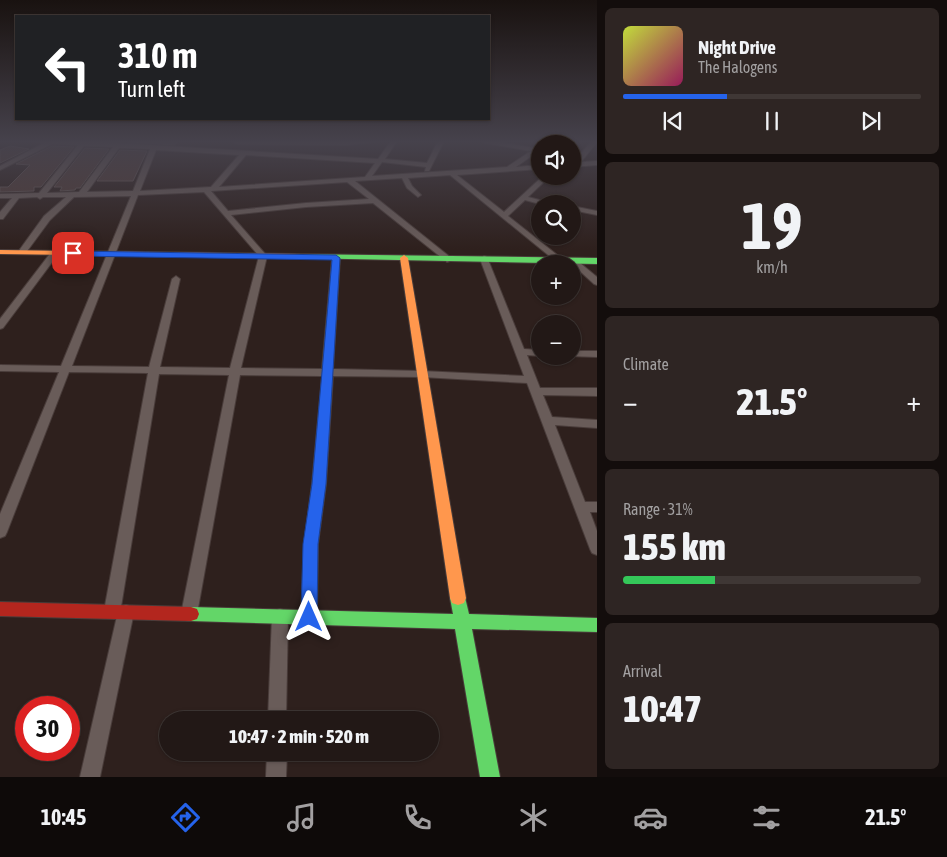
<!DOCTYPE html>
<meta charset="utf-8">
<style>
:root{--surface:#221816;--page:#2e2523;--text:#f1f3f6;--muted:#a2a0a1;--line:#3f3735;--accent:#2563eb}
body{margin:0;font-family:"Asap Condensed",sans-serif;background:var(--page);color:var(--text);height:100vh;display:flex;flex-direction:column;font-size:19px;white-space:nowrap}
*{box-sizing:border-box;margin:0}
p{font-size:16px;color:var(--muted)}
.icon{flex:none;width:28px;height:28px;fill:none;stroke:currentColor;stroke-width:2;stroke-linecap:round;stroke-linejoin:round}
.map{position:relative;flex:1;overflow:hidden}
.drawer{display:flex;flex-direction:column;gap:8px;padding:8px;background:#130d0c;width:350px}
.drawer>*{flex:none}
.hud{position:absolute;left:15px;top:15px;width:475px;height:105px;border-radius:0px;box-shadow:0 1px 4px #0004,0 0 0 1px var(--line);background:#202124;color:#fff;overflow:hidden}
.tools{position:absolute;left:531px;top:135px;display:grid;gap:10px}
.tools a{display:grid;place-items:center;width:50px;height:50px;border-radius:50%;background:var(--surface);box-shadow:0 1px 4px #0004,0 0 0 1px var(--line);font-size:25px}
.speed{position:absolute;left:15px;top:696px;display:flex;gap:10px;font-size:25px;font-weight:700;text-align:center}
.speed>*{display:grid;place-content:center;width:65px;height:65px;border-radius:50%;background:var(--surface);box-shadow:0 1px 4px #0004,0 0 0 1px var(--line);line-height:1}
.speed .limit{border:8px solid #d22;background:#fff;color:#111}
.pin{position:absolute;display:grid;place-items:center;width:42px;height:42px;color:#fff;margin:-21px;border-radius:10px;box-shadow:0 2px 8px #0006}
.me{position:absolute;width:55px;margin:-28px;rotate:0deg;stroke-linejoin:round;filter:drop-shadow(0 0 4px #0008)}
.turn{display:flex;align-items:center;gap:18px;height:105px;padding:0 20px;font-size:22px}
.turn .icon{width:65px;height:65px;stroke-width:2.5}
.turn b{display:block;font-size:35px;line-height:42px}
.big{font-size:38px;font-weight:800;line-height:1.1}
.drawer .tile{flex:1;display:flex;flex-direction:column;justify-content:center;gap:8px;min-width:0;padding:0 18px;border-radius:8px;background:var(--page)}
.drawer .dial{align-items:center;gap:0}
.dial b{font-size:65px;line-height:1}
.song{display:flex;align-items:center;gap:15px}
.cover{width:60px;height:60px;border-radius:8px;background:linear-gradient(135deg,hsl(70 70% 55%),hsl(330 70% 35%))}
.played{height:5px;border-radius:2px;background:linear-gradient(90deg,var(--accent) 35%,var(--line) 35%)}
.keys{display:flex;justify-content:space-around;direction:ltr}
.heat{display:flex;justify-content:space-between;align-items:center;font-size:28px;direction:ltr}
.charge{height:8px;border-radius:4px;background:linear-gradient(90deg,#34c759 31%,var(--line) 0)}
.trip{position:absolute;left:159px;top:711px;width:280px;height:50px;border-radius:25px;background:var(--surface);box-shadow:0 1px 4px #0004,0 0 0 1px var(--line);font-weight:800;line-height:50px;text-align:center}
.dock{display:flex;height:80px;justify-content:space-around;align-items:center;background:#0e0a09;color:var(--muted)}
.dock .icon{width:35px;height:35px}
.dock .selected{color:var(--accent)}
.dock b{font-size:22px;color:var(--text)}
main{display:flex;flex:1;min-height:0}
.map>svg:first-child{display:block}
.building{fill:#503b37;stroke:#625553}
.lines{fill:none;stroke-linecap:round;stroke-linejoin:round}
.street-casing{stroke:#493c3a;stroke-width:2}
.fast-casing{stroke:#493c3a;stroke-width:2}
.slow-casing{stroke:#493c3a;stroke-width:2}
.jam-casing{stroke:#493c3a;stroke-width:2}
.street{fill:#695c59;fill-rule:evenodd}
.fast{fill:#63d668;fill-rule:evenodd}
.slow{fill:#ff974d;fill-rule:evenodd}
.jam{fill:#b3261e;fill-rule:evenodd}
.route{fill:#2563eb;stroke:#184099}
</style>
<main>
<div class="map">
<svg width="597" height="777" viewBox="0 0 597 777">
<rect width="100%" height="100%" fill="#2e201d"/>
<!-- building -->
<g class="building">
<path d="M116 141H179L174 145Z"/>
<path d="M10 146 29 149 0 163V150Z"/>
<path d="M52 146 74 147 41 187H34V191L0 192V187H8L30 165 16 164Z"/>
<path d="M85 148 109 149 80 188H76L75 190 60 191 62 187H54Z"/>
<path d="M120 150 147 151 133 181H97Z"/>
</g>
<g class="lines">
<defs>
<g id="street">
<path d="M33 141H83L378 159 391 141H397L385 159 427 163 438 141H444L429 171H425L426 167 382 162 372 176 507 167 531 151 485 143 482 141H493L540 149V153L537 152 516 167 540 165V169L457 175 504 212 543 176H550L528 197 555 204H540L525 200 508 216 561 258V262L558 263 450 175 408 178 412 186 421 195 418 197 407 188 402 178 355 181 450 257V261L447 262 373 203 306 207 231 215 267 256 241 368 322 369 332 258 336 255 340 258 333 369 422 371 524 376 480 259 484 256 487 257 524 349 540 350V356L527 355 540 388H597V396L543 395 552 417 597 420V428L555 425 585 502H597V512H590L597 531V555L592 553 590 549 527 383 422 377 333 376 326 484 318 544 317 617 315 622 309 624 303 622 301 617 304 544 312 484 322 376 240 375 197 614 195 619 189 621 183 619 181 614 229 375 159 374 121 607 126 605 132 607 134 612 100 777H80L117 616 112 618 106 616 104 611 148 373 69 372 7 532 5 536 0 538V514L59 372 0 371V365L61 366 131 196 74 197 50 220 25 254H19L18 252 44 216 66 197H43L40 199 37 197 19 198 3 219H0V212L12 198H0V194L39 193 78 145 52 144 0 170V166L44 143ZM84 146 113 147 79 192 47 193ZM119 148 150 149 133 191 87 192ZM156 150 239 155 211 187 140 191ZM246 155 375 163 365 177 219 187ZM347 182 369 199 306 203 228 211 211 191ZM204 192 259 256 230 368 160 367 180 279 176 276 172 279 149 367 72 366 138 195Z"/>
<path d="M236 141H381L347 145 237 144 234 142Z"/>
<path d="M592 141H597V142L581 162 597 161V165L572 167V163Z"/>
<path d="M572 206 597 211V215L572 210Z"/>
<path d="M52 251 59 253 3 328 0 329V319Z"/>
<path d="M574 258 597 277V285L594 284 571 263 570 261Z"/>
<path d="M572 351H597V357L568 356H572Z"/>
<path d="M280 609 286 611 288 616 286 720H268L272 616 274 611Z"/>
<path d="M267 752H287L286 777H266Z"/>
</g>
<g id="fast">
<path d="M295 254 597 258V264L298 258H295Z"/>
<path d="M458 591 464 593 469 614 597 618V632L472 629 500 777H480L455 629 191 621 185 619 183 614 185 609 191 607 453 614 450 598 452 593Z"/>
</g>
<g id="slow">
<path d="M0 250 298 254 302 256 298 258 0 254Z"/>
<path d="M404 255 408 258 466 598 464 603 458 605 452 603 450 598 400 258Z"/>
</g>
<path id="jam" d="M0 602 191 607 197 609 199 614 197 619 191 621 0 616Z"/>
</defs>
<!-- street casing -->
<use href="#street" class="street-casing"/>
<!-- fast casing -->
<use href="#fast" class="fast-casing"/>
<!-- slow casing -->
<use href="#slow" class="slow-casing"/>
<!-- jam casing -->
<use href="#jam" class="jam-casing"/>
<!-- street -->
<use href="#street" class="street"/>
<!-- fast -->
<use href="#fast" class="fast"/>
<!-- slow -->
<use href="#slow" class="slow"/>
<!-- jam -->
<use href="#jam" class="jam"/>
</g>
<!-- sky -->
<linearGradient id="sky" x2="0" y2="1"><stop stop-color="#191210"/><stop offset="0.57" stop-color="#46424c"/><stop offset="1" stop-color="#46424c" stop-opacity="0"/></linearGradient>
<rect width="597" height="249" fill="url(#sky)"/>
<!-- route -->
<path class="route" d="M70 251 336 255 340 258 326 484 318 544 317 617 315 622 309 624 303 622 301 617 303 544 312 484 332 260 73 256 69 253Z"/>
</svg>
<div class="tools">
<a><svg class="icon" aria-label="sound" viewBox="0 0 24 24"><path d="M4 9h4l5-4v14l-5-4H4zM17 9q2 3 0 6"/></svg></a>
<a><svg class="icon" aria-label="search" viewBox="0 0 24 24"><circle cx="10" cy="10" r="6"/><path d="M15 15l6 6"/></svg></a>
<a>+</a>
<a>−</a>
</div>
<div class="speed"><div class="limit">30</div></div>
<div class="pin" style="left:73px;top:253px;background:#d93025"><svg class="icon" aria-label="arrive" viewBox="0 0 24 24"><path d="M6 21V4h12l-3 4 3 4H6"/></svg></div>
<svg class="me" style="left:309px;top:617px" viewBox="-20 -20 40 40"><path d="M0-17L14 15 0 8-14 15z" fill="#2563eb" stroke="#fff" stroke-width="4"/></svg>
<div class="trip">10:47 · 2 min · 520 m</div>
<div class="hud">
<div class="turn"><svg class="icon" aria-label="left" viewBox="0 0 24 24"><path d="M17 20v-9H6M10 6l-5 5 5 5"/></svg><div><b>310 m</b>Turn left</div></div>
</div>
</div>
<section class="drawer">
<div class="tile">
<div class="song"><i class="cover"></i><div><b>Night Drive</b><p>The Halogens</p></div></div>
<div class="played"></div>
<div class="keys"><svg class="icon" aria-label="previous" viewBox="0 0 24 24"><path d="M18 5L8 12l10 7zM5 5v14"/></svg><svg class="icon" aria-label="pause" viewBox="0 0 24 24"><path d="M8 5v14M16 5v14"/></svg><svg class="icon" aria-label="next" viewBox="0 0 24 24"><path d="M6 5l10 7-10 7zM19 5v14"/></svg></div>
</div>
<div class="tile dial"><b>19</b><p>km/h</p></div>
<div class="tile"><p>Climate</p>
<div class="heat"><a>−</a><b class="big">21.5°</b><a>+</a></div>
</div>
<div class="tile"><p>Range · 31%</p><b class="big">155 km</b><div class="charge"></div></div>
<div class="tile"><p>Arrival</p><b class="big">10:47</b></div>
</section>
</main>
<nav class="dock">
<b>10:45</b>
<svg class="icon selected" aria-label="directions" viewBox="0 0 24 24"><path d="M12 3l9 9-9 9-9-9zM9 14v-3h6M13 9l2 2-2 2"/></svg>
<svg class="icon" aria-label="music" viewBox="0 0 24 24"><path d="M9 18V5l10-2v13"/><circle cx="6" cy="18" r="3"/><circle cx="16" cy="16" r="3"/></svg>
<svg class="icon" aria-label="phone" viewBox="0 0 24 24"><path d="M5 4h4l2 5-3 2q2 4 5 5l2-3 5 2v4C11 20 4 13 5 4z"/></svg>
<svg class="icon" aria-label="climate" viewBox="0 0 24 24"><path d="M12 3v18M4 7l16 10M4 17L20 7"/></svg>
<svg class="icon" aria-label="car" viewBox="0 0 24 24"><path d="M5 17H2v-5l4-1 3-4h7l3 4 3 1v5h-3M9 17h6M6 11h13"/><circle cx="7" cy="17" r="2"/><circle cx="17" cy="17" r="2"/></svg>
<svg class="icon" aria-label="filters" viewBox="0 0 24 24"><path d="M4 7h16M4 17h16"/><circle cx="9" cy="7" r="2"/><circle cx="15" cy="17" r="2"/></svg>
<b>21.5°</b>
</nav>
